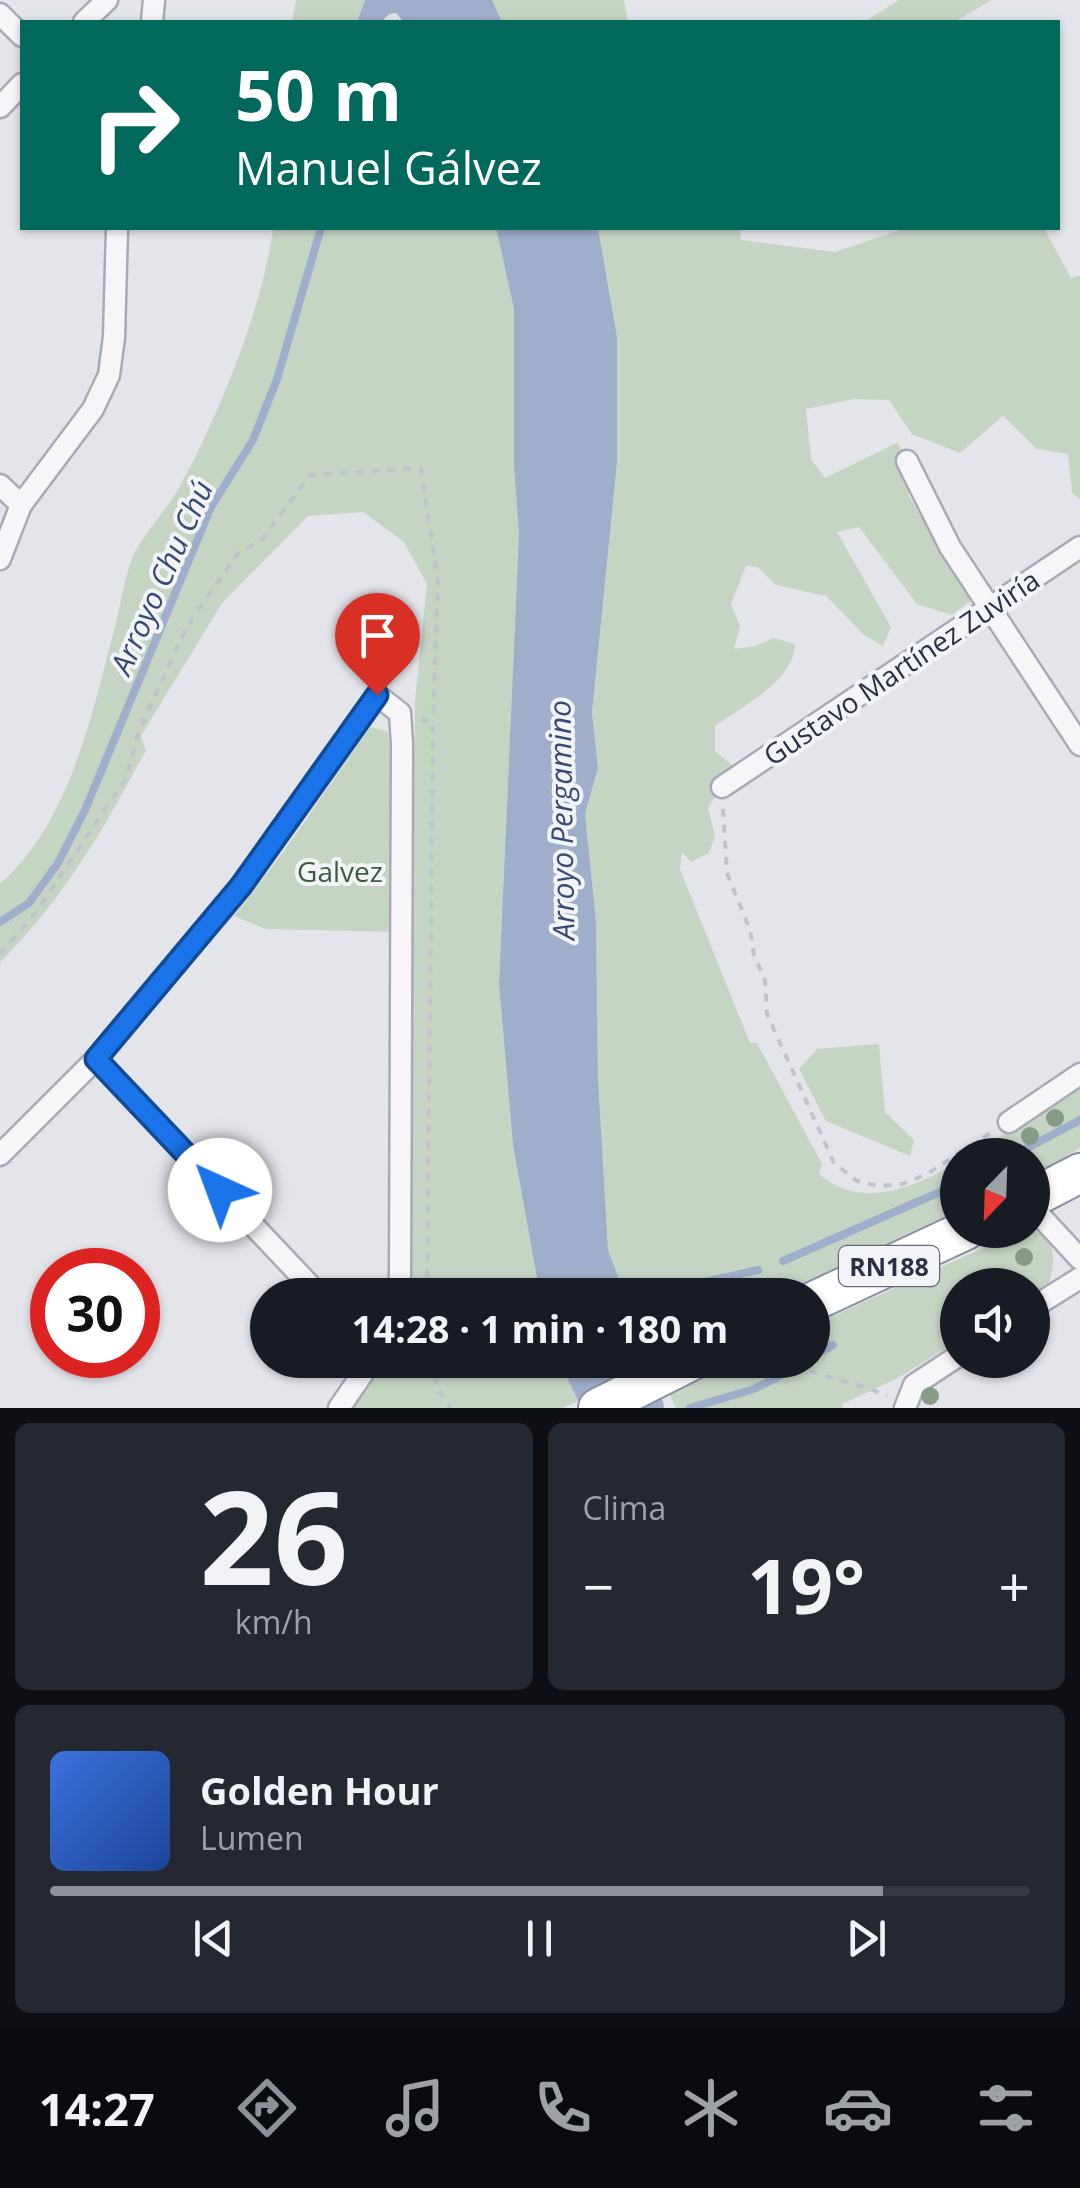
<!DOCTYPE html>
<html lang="es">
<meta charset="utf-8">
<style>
:root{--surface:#171b24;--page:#242831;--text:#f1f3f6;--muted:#9ea1a6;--line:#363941;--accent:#8c9099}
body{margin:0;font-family:"Open Sans",sans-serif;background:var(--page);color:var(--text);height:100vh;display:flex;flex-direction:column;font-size:38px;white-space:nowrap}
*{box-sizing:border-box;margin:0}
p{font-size:32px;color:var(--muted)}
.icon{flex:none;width:55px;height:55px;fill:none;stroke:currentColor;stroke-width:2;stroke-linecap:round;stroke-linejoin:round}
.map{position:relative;height:1408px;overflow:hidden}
.details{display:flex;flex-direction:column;gap:15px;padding:15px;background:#0d0f14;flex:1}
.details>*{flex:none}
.top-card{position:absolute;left:20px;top:20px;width:1040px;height:210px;border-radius:0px;box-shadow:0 2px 8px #0004;background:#00695c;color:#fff;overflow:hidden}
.needle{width:65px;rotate:203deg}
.buttons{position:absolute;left:940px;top:1138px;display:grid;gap:20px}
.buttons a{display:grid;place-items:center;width:110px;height:110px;border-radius:50%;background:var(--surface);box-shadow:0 2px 8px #0004;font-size:50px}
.speed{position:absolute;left:30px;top:1248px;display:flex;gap:20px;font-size:50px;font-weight:700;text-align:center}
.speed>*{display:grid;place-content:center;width:130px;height:130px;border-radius:50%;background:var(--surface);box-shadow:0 2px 8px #0004;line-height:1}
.speed .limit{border:15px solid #d22;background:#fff;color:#111}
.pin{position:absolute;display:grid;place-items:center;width:85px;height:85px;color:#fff;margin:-102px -42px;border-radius:50% 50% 50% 0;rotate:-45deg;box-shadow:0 0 10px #0007}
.pin .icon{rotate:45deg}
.me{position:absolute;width:110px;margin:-55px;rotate:317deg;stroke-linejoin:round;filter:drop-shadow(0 0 8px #0008)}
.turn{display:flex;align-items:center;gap:35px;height:210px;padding:0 50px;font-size:45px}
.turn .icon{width:130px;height:130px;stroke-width:2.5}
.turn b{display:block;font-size:70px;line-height:85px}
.big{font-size:75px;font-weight:700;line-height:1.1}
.details .widget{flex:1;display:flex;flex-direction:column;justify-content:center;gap:15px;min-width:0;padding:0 35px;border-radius:15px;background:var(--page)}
.details .dial{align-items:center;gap:0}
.dial b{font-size:130px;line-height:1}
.song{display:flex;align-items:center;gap:30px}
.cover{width:120px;height:120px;border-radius:15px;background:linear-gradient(135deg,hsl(220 70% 55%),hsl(220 70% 35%))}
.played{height:10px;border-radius:5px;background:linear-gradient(90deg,var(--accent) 85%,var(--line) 85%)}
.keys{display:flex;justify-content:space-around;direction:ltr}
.heat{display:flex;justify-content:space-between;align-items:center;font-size:55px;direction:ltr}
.details .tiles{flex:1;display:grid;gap:15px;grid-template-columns:1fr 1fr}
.widget:last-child{grid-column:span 2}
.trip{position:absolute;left:250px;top:1278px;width:580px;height:100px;border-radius:50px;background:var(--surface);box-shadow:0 2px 8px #0004;font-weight:700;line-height:100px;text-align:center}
.tabs{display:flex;height:160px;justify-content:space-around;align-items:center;background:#090b0e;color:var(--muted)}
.tabs .icon{width:70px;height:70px}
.tabs .selected{color:var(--accent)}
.tabs b{font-size:45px;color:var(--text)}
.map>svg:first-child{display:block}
.green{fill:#c6d4c4}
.water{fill:#9faeca}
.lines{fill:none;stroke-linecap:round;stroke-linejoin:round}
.stream{stroke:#9faeca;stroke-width:8}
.river{stroke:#9faeca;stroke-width:42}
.street-casing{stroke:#a8abb5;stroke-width:25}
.highway-casing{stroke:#8a90a1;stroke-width:42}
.path{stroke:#c1c3ca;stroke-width:4;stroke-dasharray:8 8;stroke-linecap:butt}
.street{stroke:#f6f6f9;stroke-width:20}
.highway{stroke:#fff;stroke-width:38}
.tree{fill:#879b89}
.route-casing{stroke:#114b97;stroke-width:25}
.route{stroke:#1a73e8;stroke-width:18}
.labels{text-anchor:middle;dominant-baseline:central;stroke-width:8;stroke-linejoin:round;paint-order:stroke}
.shield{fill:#f3f4f8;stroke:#676b79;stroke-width:2.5}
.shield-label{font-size:25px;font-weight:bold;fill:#2b3043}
.street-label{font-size:28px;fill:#2b3043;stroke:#f3f4f8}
.park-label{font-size:28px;fill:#3b5e38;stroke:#f3f4f8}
.water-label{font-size:30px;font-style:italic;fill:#354a76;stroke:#f3f4f8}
</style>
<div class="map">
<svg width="1080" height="1408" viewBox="0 0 1080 1408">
<rect width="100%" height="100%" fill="#e3e5eb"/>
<!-- green -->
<g class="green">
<path d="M296 0H365L357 22H292Z"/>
<path d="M492 0H624L628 22H502Z"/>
<path d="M899 0H992L954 22H864Z"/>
<path d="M273 228H496L514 309V467L519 534 499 984 513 1145 540 1295H403L409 1261 415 701 427 584 404 542 363 512 308 516 222 603 141 736 146 750C107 824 62 902 0 962V884C69 823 92 716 114 630 121 606 124 578 133 556 145 531 167 510 180 486 219 415 263 307 273 228Z"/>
<path d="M598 228H740L741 240 835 252 906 228H1044L1071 278 1080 276V500L1072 492 1068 454 1037 449 1003 416 960 453 912 434 889 400 854 399 806 409 811 459 825 478 897 443 924 474 908 495 972 600 952 615 917 604 859 527 837 532 891 627 883 646 864 635 826 596 776 585 758 567 746 566 731 604 740 626 734 649 755 646 774 638 795 644C794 681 743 706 715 726V751L734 767 708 808 715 836 709 853 691 862 682 852 680 869 750 1043H757L822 1164 819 1174C861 1211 916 1187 957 1162V1214L850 1269 790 1295H625L608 1251 598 1078 596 921 585 814 598 768 592 713 617 463V337Z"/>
<path d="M370 727 388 732 400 932 266 929 234 916 284 851Z"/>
<path d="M879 1044 885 1112 914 1140 910 1156 826 1121 799 1069 817 1049Z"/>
<path d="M1080 1088V1148L1033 1175 1032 1155H969Z"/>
<path d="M1023 1230C1056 1231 1057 1257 1049 1283L1033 1294 1032 1285H958L957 1341 898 1378 842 1404 843 1408H676L668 1391 735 1360H812L813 1325Z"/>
<path d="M380 1360H559L578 1401 562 1408H347Z"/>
</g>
<!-- water -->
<g class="water">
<path d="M365 0H492L502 22H404L396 13 389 14 381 22H357Z"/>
<path d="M496 228H598L617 337V463L592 713 598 768 585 814 596 921 598 1078 608 1250 625 1295H540L513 1145 499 984 519 534 514 467V309Z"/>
<path d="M559 1360H642L578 1401Z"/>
</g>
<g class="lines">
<!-- stream -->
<g class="stream">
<path d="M0 922 29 903 58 863 85 810 211 507 253 440 277 379 321 228"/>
<path d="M1014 1155 1080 1120"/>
<path d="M783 1261 958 1184"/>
<path d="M615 1293 683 1287 758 1270"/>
<path d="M812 1357 833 1345"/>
<path d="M690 1408 754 1389 782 1375"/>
</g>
<!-- river -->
<path class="river" d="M614 1360 643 1408"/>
<defs>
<g id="street">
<path d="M0 14 22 36"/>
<path d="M84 22 107 0"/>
<path d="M152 22 154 0"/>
<path d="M0 107 22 84"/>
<path d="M907 461 950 547 1080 745"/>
<path d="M0 485 21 505"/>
<path d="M0 559 21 505 93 409 109 375 114 337 117 228"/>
<path d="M722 787 1080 547"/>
<path d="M96 1059 319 1295"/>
<path d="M1009 1122 1080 1074"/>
<path d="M0 1155 96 1059 241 886 377 695 400 713 402 744 400 1275 397 1295"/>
<path d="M1032 1207 1080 1259"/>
<path d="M1032 1308 1080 1278"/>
<path d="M339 1408 372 1360"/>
<path d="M905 1408 914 1385 958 1356"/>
</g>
<g id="highway">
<path d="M1032 1198 1080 1173"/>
<path d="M812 1302 966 1230"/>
<path d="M598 1408 693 1360"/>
</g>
</defs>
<!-- street casing -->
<use href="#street" class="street-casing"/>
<!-- highway casing -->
<use href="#highway" class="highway-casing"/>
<!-- path -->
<g class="path">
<path d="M421 719 433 722 427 1295"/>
<path d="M723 809 727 873 750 930 754 955 765 980 767 1014 834 1163 857 1181 879 1186 902 1184 927 1174 992 1132"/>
<path d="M0 954 35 914 126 778 139 731 187 626 239 552 261 541 310 475 421 468 438 582 433 722"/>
<path d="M432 1360 437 1388 451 1408"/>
<path d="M780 1360C814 1376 852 1380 887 1396"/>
</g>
<!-- street -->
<use href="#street" class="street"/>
<!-- highway -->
<use href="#highway" class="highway"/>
</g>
<!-- trees -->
<g class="tree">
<circle cx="1055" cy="1118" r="9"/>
<circle cx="1030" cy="1136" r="9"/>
<circle cx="1024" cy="1257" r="9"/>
<circle cx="930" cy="1396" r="9"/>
</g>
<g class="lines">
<defs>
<path id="route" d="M220 1190 96 1059 241 886 377 695"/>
</defs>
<!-- route casing -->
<use href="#route" class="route-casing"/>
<!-- route -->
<use href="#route" class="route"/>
</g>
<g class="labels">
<!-- shield labels -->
<rect class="shield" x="839" y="1246" width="100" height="40" rx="8"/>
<g class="shield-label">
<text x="889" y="1266">RN188</text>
</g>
<!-- street labels -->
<g class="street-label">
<text transform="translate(901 667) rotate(-34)">Gustavo Martínez Zuviría</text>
</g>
<!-- park labels -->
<g class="park-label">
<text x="340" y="871">Galvez</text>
</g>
<!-- water labels -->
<g class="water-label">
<text transform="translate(161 577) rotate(-66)">Arroyo Chu Chú</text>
<text transform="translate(561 820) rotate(-91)">Arroyo Pergamino</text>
</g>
</g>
</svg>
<div class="buttons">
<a><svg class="needle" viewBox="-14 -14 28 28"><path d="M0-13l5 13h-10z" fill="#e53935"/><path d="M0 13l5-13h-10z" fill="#9ea1a6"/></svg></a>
<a><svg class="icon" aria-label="sound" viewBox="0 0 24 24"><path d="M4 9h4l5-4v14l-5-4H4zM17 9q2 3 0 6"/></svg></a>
</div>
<div class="speed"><div class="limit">30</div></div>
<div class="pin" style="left:377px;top:695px;background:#d93025"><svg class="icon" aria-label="arrive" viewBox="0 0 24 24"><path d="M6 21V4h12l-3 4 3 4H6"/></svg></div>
<svg class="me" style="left:220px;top:1190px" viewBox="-20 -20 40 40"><circle r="19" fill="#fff"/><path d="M0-13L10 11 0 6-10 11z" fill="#1a73e8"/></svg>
<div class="trip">14:28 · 1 min · 180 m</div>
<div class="top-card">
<div class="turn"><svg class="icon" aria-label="right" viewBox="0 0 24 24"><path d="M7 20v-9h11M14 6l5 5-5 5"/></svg><div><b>50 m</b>Manuel Gálvez</div></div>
</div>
</div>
<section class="details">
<div class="tiles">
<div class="widget dial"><b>26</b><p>km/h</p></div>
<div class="widget"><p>Clima</p>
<div class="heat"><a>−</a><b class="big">19°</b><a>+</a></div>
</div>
<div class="widget">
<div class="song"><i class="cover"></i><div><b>Golden Hour</b><p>Lumen</p></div></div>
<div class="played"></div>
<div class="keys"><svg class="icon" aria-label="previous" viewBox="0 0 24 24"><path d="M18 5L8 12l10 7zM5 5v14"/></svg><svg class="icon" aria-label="pause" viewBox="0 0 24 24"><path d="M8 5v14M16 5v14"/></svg><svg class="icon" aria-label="next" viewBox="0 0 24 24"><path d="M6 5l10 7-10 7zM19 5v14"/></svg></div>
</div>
</div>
</section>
<nav class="tabs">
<b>14:27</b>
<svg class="icon selected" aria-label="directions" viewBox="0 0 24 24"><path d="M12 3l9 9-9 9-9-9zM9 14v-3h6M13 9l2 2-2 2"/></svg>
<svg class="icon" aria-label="music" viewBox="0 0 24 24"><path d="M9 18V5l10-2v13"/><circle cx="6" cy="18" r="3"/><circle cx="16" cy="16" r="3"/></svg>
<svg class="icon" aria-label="phone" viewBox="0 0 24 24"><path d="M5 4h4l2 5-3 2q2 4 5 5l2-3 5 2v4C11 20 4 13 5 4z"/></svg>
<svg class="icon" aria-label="climate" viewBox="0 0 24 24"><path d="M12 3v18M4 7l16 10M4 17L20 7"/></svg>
<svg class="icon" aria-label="car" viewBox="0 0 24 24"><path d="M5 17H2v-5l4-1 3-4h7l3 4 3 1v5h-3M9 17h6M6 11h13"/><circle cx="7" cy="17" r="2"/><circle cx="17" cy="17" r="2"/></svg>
<svg class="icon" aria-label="filters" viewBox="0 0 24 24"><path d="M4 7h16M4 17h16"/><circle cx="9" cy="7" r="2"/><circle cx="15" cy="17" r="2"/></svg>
</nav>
